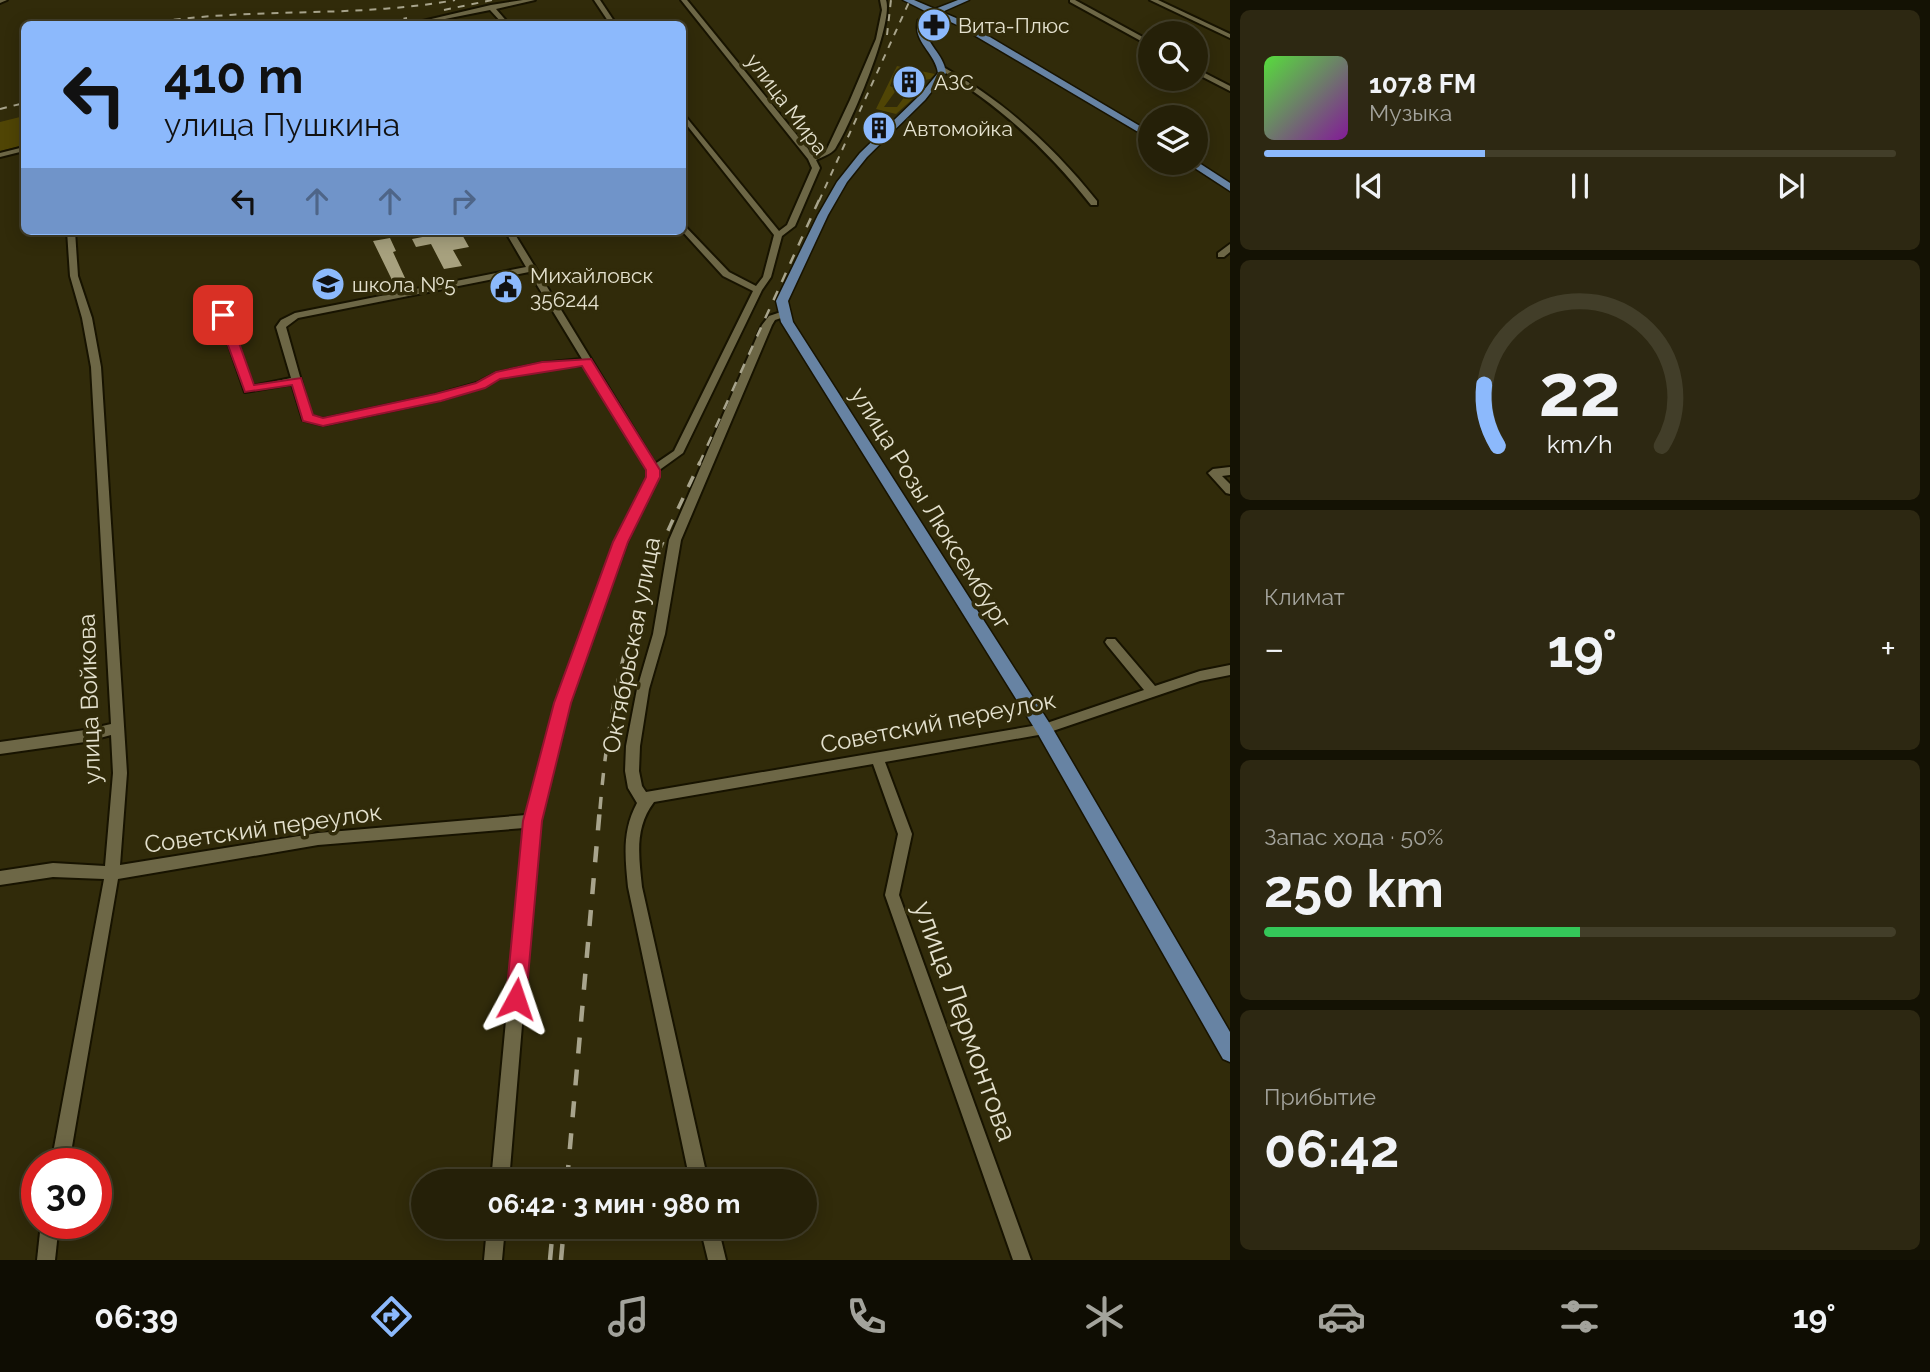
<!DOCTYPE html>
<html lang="ru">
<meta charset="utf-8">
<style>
:root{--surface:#252008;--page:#2d2812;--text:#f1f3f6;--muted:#a3a39c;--line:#423e29;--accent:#8cb9fc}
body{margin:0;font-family:Raleway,sans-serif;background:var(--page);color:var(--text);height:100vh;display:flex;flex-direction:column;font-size:26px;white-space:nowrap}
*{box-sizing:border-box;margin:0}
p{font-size:23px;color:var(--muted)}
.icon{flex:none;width:38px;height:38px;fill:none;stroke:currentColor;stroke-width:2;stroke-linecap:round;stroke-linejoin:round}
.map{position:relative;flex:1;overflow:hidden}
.drawer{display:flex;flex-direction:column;gap:10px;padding:10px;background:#141204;width:700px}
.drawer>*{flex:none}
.guide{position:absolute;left:21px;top:21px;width:665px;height:214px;border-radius:10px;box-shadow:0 4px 18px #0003,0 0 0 2px var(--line);background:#8cb9fc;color:#111;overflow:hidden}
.tools{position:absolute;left:1138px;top:21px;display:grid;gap:14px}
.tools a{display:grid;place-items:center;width:70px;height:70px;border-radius:50%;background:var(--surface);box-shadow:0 4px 18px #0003,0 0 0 2px var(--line);font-size:35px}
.speed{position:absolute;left:21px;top:1148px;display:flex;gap:14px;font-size:35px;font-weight:700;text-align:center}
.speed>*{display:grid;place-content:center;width:91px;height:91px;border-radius:50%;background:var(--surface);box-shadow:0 4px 18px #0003,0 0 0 2px var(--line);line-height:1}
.speed .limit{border:10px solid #d22;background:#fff;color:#111}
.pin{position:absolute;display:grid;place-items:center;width:60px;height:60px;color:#fff;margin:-30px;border-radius:14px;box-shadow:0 4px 10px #0006}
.me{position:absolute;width:77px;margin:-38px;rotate:5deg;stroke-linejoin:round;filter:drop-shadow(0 0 5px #0008)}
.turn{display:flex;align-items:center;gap:24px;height:147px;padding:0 28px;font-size:32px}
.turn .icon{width:91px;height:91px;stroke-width:2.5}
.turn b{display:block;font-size:49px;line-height:60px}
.lanes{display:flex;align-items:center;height:66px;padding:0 28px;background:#0003;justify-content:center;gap:35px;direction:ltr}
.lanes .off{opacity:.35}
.big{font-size:52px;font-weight:700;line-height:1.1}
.drawer .tile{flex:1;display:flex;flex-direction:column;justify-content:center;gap:10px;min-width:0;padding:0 24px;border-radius:10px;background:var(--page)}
.drawer .dial{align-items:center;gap:0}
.dial svg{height:182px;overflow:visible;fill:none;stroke:var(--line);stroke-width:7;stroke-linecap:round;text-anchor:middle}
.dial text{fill:var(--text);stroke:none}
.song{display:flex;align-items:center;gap:21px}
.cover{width:84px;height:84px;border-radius:10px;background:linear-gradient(135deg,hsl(110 70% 55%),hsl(290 70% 35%))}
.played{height:7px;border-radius:4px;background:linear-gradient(90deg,var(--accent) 35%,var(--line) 35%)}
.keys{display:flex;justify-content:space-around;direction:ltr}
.heat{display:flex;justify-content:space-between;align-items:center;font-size:38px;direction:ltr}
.charge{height:10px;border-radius:5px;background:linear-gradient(90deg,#34c759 50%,var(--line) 0)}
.trip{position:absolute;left:411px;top:1169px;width:406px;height:70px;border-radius:35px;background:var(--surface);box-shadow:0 4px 18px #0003,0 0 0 2px var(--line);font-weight:700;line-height:70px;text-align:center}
.menu{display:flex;height:112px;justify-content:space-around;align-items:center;background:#0f0d03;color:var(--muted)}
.menu .icon{width:49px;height:49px}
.menu .current{color:var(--accent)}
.menu b{font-size:32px;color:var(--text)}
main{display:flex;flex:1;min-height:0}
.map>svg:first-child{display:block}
.green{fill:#504505}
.building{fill:#a7a17e}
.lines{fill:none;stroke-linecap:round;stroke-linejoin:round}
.minor-casing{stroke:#171300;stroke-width:4}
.major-casing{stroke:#171300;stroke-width:3}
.minor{fill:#6d6746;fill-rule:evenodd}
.major{fill:#6783a3;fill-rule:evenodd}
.rail-far3{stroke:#a8a48c;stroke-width:2;stroke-dasharray:7 7;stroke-linecap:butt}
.rail-far2{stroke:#a8a48c;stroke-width:2.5;stroke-dasharray:10 10;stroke-linecap:butt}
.rail-far1{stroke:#a8a48c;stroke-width:3.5;stroke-dasharray:12 12;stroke-linecap:butt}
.rail{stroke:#a8a48c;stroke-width:4.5;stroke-dasharray:16 16;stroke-linecap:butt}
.route{fill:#e11d48;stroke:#92132f;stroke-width:2}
.labels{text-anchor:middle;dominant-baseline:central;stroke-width:7;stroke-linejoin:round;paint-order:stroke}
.far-poi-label{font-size:21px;fill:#e4e1ce;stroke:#312b0a;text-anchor:start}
.far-street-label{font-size:21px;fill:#e4e1ce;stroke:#312b0a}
.street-label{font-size:24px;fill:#e4e1ce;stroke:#312b0a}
.near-street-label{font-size:28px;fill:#e4e1ce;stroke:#312b0a}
</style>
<main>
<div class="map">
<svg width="1230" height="1260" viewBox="0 0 1230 1260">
<rect width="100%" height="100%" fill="#312b0a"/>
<!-- green -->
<g class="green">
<path d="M897 66 935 74 930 79 925 80 916 74 906 72 901 80 892 81 890 86 897 89 884 107H897L905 96 900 94 903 89 911 91 916 96 896 114 876 109Z"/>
<path d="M24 116V145L0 151V122Z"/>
</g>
<!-- building -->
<g class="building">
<path d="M454 231H460L469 247 453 250 462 266 444 269 431 244 416 247 412 239Z"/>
<path d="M390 238 396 251 393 252 405 278 392 280 373 241Z"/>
</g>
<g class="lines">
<defs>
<g id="minor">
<path d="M0 0H7L0 3Z"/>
<path d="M523 0H535L496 9 509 24H503L490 10 420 24H410L491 5Z"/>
<path d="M594 0H600L616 24H610Z"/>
<path d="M681 0H687L813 155 827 149 850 100 876 39 882 10 880 0H886C894 23 850 126 835 149 831 154 822 157 816 160L820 168 795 226 782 236 771 277 762 290 683 453 658 471V476L627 542 568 703 539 821 509 1181H491L524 828 318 845 118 879 69 1164H51L104 879 53 877 0 885V871L53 863 105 866 113 773 111 735 85 742 0 754V742L85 730 111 724 91 367 82 318 70 276 67 231H75L78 276 92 318 101 367 127 773 120 865 318 833 526 815 556 703 615 542 648 476V470L585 365 542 369 499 378 483 387 440 400 323 425 303 420 292 384 245 392 210 290 214 287 218 290 253 386 291 378 276 327 281 320 295 313 526 267 505 231H513L655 464 674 451 753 291 723 276 682 231V223L729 272 756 286 763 277 774 235 682 119V112L779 231 787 225 812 168 808 159ZM529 272 582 359 542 363 496 373 477 383 435 395 323 419 311 416 286 327 298 318Z"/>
<path d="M1070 0H1075L1150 41V46L1070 2Z"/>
<path d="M1150 0H1158L1230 34V38Z"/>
<path d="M941 68H945C1005 102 1054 147 1097 201V205H1091C1048 150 1000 106 941 70Z"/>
<path d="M1195 68 1230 86V91L1195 73Z"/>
<path d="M24 147V151L0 157V153Z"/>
<path d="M1230 244V252L1224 257H1218V253Z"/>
<path d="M784 311 787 312V316L775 320 772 325 681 540 665 634 649 689 640 746 639 771 642 786 646 792 1044 724 1144 690 1107 645 1105 642 1107 639H1115L1155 686 1200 671 1230 665V675L1200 681 1044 734 885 762 912 834 899 895 1031 1260H1013L885 895 898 834 873 764 654 802C634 828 639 857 642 887L708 1181H690L628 887C625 856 622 831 637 803L628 788 625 771 626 746 637 689 653 634 669 540 762 325 769 316Z"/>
<path d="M1230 467V475L1222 476 1230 484V494L1226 493 1208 473 1213 469Z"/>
<path d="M41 1223H59L55 1260H37Z"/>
<path d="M487 1227H505L502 1260H484Z"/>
<path d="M700 1227H718L726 1260H708Z"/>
</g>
<g id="major">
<path d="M903 0H914L935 9 958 0H969L942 12 963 21 1150 132V139L957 25 936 15 925 23C924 44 944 53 946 73L925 100 867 157 847 182 828 215 788 301 793 322 1050 724 1230 1032V1062L1223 1059 1038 734 781 322 776 301 818 215 837 182 860 153 919 96 938 73C935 52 912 42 918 20L929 13Z"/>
<path d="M1196 161 1230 183V191L1187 163Z"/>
</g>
</defs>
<!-- minor casing -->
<use href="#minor" class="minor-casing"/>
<!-- major casing -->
<use href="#major" class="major-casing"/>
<!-- minor -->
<use href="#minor" class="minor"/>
<!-- major -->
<use href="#major" class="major"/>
<!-- rail-far3 -->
<g class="rail-far3">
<path d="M444 10 492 0"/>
<path d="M146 24C249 6 353 19 455 0"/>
<path d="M376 24 407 18"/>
<path d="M887 35 891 0"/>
<path d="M0 109 24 103"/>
<path d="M819 201 910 0"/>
</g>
<!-- rail-far2 -->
<path class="rail-far2" d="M699 464 819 200"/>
<!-- rail-far1 -->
<path class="rail-far1" d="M600 809C606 737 617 669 640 600 656 553 679 507 700 462"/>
<!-- rail -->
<g class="rail">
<path d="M567 1181 600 807"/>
<path d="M550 1260 553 1227"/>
<path d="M561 1260 564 1227"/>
</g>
</g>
<!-- route -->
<path class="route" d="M223 311 229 315 254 385 301 378 313 415 323 418 435 394 476 383 496 372 542 362 591 359 660 470V477L628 542 571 703 542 821 526 999 523 1006 516 1009 509 1006 506 999 523 821 554 703 613 542 646 477V470L582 366 500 379 485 388 441 401 323 426 303 421 292 385 245 392 217 315Z"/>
<!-- icons -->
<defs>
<symbol id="pharmacy-disc" viewBox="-11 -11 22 22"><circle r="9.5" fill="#8cb9fc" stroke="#312b0a"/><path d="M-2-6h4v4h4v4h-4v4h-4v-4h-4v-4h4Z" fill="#111"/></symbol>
<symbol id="building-disc" viewBox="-11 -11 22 22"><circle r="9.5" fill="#8cb9fc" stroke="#312b0a"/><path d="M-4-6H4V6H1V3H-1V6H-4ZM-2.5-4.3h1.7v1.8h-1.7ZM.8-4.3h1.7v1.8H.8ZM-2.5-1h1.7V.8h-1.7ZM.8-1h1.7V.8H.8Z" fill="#111"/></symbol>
<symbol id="school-disc" viewBox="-11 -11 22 22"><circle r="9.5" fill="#8cb9fc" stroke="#312b0a"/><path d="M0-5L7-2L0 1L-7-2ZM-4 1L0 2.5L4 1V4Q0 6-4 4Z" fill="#111"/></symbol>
<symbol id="civic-disc" viewBox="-11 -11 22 22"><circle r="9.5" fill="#8cb9fc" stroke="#312b0a"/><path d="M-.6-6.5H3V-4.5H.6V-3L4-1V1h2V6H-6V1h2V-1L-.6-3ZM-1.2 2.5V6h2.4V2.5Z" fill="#111"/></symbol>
</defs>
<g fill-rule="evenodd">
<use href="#pharmacy-disc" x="915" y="6" width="38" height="38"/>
<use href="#building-disc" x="890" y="63" width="38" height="38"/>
<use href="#building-disc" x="860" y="109" width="38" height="38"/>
<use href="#school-disc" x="309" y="265" width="38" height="38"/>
<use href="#civic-disc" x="487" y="268" width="38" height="38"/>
</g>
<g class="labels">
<!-- far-poi labels -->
<g class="far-poi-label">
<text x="958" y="25">Вита-Плюс</text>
<text x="934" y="82">АЗС</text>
<text x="903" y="128">Автомойка</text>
<text x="530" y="275">Михайловск<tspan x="530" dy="24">356244</tspan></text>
<text x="352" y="284">школа №5</text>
</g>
<!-- far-street labels -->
<g class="far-street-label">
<text transform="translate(787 104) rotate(53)">улица Мира</text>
</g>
<!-- street labels -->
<g class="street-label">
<text transform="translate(931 508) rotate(58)">улица Розы Люксембург</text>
<text transform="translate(631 645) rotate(-79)">Октябрьская улица</text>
<text transform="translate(89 699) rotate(-92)">улица Войкова</text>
<text transform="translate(938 722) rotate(-11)">Советский переулок</text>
<text transform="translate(263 828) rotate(-8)">Советский переулок</text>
</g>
<!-- near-street labels -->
<g class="near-street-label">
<text transform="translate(965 1021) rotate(70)">улица Лермонтова</text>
</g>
</g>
</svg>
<div class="tools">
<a><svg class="icon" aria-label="search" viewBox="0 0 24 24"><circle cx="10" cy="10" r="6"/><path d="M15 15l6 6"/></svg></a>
<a><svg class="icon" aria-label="layers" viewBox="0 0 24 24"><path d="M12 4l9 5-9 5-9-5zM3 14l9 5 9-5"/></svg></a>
</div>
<div class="speed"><div class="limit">30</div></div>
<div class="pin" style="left:223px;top:315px;background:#d93025"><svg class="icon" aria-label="arrive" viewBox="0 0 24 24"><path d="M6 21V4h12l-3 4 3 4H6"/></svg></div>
<svg class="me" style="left:516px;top:999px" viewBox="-20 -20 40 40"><path d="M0-17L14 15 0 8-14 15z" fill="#e11d48" stroke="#fff" stroke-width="4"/></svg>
<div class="trip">06:42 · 3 мин · 980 m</div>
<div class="guide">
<div class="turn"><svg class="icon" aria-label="left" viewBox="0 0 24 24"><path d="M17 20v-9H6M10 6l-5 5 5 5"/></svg><div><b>410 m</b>улица Пушкина</div></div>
<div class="lanes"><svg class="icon" aria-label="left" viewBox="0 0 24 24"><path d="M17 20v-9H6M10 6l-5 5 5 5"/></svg><svg class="icon off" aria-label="ahead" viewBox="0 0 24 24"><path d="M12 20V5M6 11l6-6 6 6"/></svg><svg class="icon off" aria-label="ahead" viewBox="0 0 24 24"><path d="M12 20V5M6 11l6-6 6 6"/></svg><svg class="icon off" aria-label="right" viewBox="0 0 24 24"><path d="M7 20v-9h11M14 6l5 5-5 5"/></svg></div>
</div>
</div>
<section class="drawer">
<div class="tile">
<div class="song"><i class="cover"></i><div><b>107.8 FM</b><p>Музыка</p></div></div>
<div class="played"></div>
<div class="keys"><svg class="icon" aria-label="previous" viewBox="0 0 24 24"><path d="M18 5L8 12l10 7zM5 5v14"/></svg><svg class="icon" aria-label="pause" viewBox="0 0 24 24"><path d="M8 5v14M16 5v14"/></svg><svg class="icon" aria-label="next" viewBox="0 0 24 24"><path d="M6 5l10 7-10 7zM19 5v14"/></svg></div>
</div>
<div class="tile dial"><svg viewBox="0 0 100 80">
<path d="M14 69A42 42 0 1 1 86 69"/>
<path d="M14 69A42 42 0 0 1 8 42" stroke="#8cb9fc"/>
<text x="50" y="56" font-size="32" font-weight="700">22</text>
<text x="50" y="72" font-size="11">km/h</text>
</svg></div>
<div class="tile"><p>Климат</p>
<div class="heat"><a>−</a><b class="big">19°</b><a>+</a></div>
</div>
<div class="tile"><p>Запас хода · 50%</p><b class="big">250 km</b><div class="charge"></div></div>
<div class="tile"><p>Прибытие</p><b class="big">06:42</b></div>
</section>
</main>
<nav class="menu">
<b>06:39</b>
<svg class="icon current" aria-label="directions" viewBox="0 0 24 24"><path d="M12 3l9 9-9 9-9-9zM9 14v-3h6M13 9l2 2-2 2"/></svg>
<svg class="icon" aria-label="music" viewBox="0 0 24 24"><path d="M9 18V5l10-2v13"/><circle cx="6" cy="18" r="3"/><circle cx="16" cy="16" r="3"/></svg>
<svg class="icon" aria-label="phone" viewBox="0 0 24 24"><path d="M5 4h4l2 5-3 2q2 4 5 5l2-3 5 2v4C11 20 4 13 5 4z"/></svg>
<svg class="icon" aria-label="climate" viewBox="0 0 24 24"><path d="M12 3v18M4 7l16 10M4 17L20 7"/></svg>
<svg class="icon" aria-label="car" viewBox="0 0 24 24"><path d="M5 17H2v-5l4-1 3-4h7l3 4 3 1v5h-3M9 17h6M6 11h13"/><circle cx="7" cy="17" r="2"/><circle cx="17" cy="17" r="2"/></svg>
<svg class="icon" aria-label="filters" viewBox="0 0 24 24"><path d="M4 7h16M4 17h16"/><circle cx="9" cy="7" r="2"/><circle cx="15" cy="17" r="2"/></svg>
<b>19°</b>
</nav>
